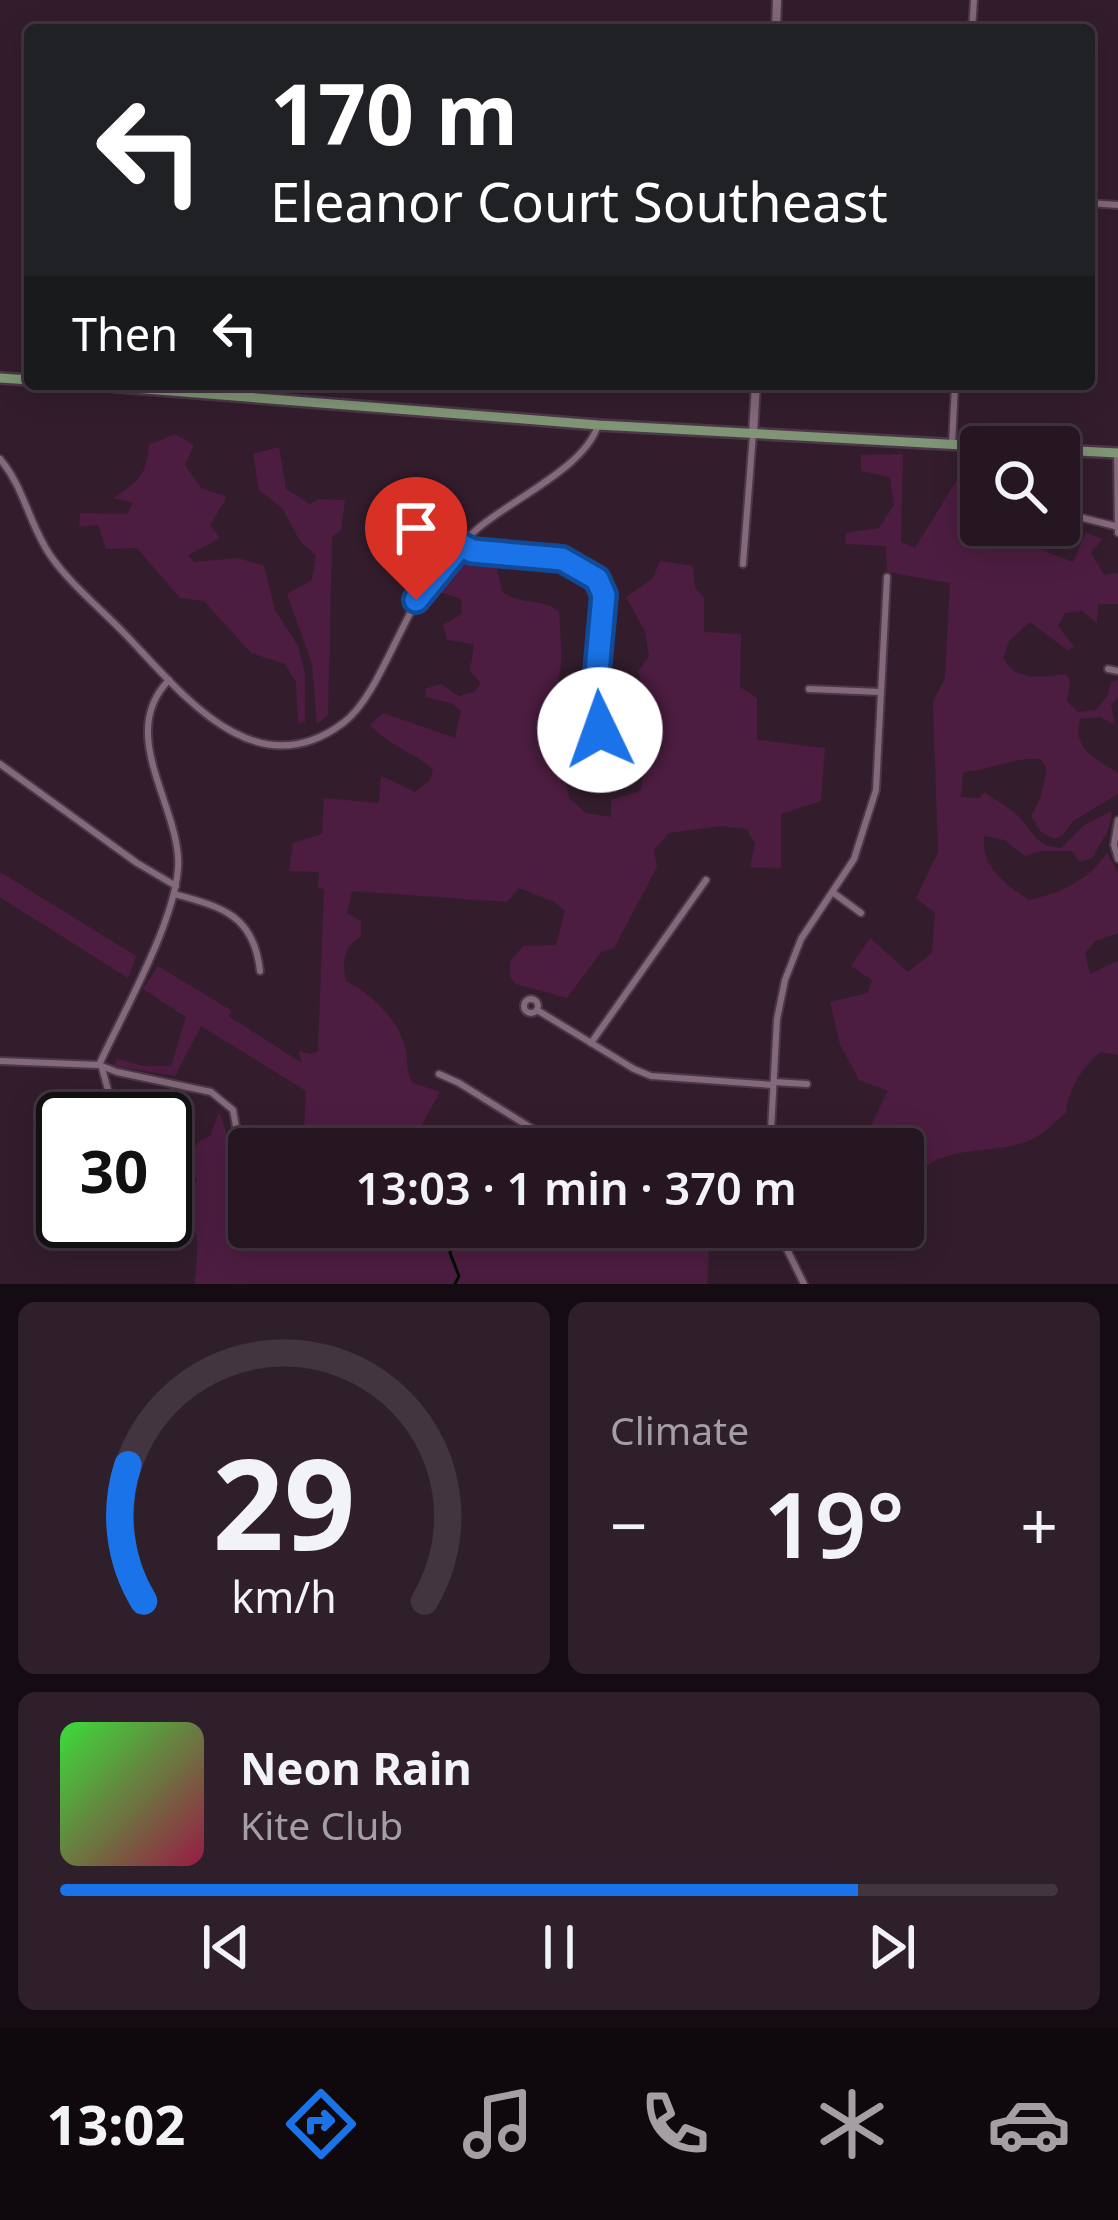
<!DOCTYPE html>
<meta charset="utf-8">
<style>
:root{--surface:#261622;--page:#2e1f2a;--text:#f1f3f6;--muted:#a49fa5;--line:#423540;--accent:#1a73e8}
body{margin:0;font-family:"Noto Sans",sans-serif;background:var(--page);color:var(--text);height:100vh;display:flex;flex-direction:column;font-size:45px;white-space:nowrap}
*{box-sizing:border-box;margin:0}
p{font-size:39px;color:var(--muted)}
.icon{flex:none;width:66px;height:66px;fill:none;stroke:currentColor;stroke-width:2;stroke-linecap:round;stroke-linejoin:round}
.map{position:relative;height:1284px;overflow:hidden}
.details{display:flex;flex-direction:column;gap:18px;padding:18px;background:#150c13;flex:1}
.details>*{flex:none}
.banner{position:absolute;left:24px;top:24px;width:1071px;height:366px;border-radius:12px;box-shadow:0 6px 30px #0003,0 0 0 3px var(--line);background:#202124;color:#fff;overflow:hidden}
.fabs{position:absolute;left:960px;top:426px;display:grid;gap:24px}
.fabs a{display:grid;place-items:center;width:120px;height:120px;border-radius:12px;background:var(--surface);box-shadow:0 6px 30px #0003,0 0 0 3px var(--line);font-size:60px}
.speed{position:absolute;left:36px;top:1092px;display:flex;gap:24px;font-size:60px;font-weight:700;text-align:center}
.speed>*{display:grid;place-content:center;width:156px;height:156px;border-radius:50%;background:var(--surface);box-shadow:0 6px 30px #0003,0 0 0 3px var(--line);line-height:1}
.speed .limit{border:6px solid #111;border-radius:18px;background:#fff;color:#111}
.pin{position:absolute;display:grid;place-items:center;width:102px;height:102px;color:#fff;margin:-123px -51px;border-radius:50% 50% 50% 0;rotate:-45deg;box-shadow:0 0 12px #0007}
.pin .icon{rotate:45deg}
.me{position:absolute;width:132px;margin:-66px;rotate:357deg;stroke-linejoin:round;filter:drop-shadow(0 0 9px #0008)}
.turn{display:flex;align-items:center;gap:42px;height:252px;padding:0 48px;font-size:54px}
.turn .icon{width:156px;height:156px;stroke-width:2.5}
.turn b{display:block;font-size:84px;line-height:102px}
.then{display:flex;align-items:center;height:114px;padding:0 48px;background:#0003;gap:24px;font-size:45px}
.big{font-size:90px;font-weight:600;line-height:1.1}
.details .card{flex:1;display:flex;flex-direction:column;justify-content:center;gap:18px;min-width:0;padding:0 42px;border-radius:18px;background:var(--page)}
.details .dial{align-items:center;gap:0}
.dial svg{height:312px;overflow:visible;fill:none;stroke:var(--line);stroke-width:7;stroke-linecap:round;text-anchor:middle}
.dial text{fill:var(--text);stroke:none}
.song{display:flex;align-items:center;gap:36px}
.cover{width:144px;height:144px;border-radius:18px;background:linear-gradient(135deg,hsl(120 70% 55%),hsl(340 70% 35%))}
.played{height:12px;border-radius:6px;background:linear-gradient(90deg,var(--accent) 80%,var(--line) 80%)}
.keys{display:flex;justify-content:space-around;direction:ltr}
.heat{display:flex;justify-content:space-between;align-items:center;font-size:66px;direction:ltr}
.details .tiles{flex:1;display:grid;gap:18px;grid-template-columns:1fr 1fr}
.card:last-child{grid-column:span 2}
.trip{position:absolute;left:228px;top:1128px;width:696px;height:120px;border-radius:12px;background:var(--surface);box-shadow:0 6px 30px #0003,0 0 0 3px var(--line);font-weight:600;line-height:120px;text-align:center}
.tab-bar{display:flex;height:192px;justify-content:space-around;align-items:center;background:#0f090e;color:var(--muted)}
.tab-bar .icon{width:84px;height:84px}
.tab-bar .active{color:var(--accent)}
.tab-bar b{font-size:54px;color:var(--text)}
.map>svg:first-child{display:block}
.green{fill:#4d1d41}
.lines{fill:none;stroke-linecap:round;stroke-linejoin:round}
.stream{stroke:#011000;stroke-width:3}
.street-casing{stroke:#4b3846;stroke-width:10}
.secondary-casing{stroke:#4b3846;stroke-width:12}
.primary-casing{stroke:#4b3846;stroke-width:14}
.street{stroke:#84687b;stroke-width:6}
.secondary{stroke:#84687b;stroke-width:8}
.primary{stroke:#809576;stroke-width:9}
.route-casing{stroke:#114b97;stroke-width:30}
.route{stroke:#1a73e8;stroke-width:21}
</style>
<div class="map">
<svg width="1118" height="1284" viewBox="0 0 1118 1284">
<rect width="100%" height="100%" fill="#331d2d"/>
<!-- green -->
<g class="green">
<path d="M175 434 194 445 185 465 201 488 227 497 210 525 220 538 188 555 194 562 238 558 264 566 275 610 298 646 305 674V722L298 723 296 682 285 664 251 653 204 601 180 598 137 548 106 549 98 525 79 527 80 513 127 514 133 503 113 498C138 482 147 475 149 445Z"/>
<path d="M279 447 286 489 310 504 319 499 345 500 341 530 332 537 328 715 317 724 312 664 287 594 312 580 316 555 300 541 283 509 259 490 253 454Z"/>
<path d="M903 454 901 542 915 548 958 478 981 492V525H1030L1029 545 1073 562 1086 532 1102 539 1091 553 1104 575 1118 573V604H1098L1097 623 1082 611 1065 613 1058 626 1074 647 1067 650 1030 622 1010 640 1003 657C1015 683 1043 677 1066 674L1070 681 1067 701 1078 712 1096 710 1108 695 1111 682 1118 680V698L1111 704 1115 725 1100 717 1080 719C1072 749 1095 758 1118 773V794L1073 821 1062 836 1054 839 1041 832 1031 816 1040 799 1047 770 1041 759C1012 757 991 770 963 772L961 797 980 798 984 792C995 800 1011 808 1020 818 1035 835 1036 846 1061 848L1083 826 1111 811C1113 831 1100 840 1093 858L1080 862 1072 851H1041L1025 856 1004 840 984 836C981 867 1005 884 1029 900 1060 893 1088 881 1107 853L1118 872V933L1095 941 1085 953 1090 974 1118 961V1055L1101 1052C1082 1066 1068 1090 1066 1113 1056 1120 1047 1131 1036 1137 991 1162 921 1132 903 1205V1149H859L888 1091 859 1080 840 1044 830 1002 868 993 872 980 851 966 870 938 908 972 932 953 935 913 916 898 938 852 933 702 945 678 950 583 887 572 886 546 845 544 846 533 879 528 894 505 890 477 861 471V455Z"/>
<path d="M455 559 473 567 496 564 502 592C522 606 538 597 559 611 560 631 563 652 560 672 555 706 547 717 562 751L581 757 579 771 566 782 569 798 586 813 611 817V800L640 791 646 767 640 751 627 749 624 744 647 726C638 706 645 691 638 671L649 656 645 631 626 597 653 578 660 561 693 566 695 587 704 598V632L741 634 740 687 757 698V740L825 748 821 801 781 814V868L750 867 755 844 747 829 722 826 669 833 654 850 657 867 614 948 601 952 567 998 516 984 510 977V962L523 946 556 945 565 911 554 902 519 888 507 902 352 891 347 913 361 921V936C343 947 342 962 346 981 371 994 396 1017 405 1046 409 1060 404 1069 413 1083L440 1092 420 1128 412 1131 439 1149H303L306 1091 201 1026 175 1076 114 1066 117 1059 143 1066H171L186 1017 143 989 158 966 232 1011 228 1016 302 1063 299 1051 310 1054 318 1051 324 889 318 888 319 872 289 871 293 843 322 834 324 798 379 803 381 776 415 792 430 780 433 769C412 751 389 746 370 725L383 713 455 738 461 711 451 703 426 697 425 689 441 684 459 696 474 692 481 683 470 671 474 644 447 640 443 625 462 614 461 599 431 589Z"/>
<path d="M0 872 136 956 128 978 0 897Z"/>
<path d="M219 1112C228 1129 230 1157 227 1176L236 1186 249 1187V1227L710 1230 707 1284H195C196 1247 208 1219 165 1205V1192L192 1188 197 1180 194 1173 182 1167 198 1142 210 1136Z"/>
</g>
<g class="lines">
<!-- stream -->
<path class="stream" d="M449 1229 448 1236 453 1242 450 1253 459 1276 455 1284"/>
<defs>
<g id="street">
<path d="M972 30 974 0"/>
<path d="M1089 203 1118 205"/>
<path d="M952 445 955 384"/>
<path d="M1117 453 1118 533"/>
<path d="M0 459C24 487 29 524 50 555 70 584 101 609 125 634 181 692 254 790 343 723 378 698 401 616 433 577 446 560 460 544 476 530 510 500 585 468 598 425"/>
<path d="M1059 512 1115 526"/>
<path d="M462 545 472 551 562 559 597 579 604 595 597 672 603 758"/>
<path d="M743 564 753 434"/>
<path d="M1108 669 1118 671"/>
<path d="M809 689 881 692"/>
<path d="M0 764 137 863 176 886"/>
<path d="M1118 820 1114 845 1118 859"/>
<path d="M174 894C222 907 254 915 260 971"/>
<path d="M835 894 861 913"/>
<circle cx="531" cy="1006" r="7"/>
<path d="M537 1010 634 1069 651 1076 773 1085"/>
<path d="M591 1043 706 880"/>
<path d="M0 1061 99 1065 117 1072 211 1092 233 1110 239 1143"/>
<path d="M99 1065C122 1014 183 909 178 856 173 797 119 731 169 680"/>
<path d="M102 1068 108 1090 105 1119"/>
<path d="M439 1074 459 1083 565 1149"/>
<path d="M774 1082 807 1084"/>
<path d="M770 1149 777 1019 785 980 801 939 854 859 876 790 887 577"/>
<path d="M776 1227 804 1284"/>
</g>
<g id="secondary">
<path d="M776 30 777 0"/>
<path d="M753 434 756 384"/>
</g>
<g id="primary">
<path d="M0 378 30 380"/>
<path d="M82 384 598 425 999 447"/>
<path d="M1059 450 1118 453"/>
</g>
</defs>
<!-- street casing -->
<use href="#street" class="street-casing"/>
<!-- secondary casing -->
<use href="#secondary" class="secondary-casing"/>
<!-- primary casing -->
<use href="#primary" class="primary-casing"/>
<!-- street -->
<use href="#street" class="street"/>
<!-- secondary -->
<use href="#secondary" class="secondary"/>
<!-- primary -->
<use href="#primary" class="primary"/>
</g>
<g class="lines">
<defs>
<path id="route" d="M416 600 461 545 472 551 562 559 597 579 604 595 597 672 600 730"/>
</defs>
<!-- route casing -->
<use href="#route" class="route-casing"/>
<!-- route -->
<use href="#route" class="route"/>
</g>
</svg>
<div class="fabs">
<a><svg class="icon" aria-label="search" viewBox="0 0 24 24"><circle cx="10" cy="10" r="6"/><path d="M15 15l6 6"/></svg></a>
</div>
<div class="speed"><div class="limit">30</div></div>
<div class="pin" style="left:416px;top:600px;background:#d93025"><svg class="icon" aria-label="arrive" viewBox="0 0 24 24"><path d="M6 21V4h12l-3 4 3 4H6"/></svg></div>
<svg class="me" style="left:600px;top:730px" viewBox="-20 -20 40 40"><circle r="19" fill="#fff"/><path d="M0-13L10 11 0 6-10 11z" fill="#1a73e8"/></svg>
<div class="trip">13:03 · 1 min · 370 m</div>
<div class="banner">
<div class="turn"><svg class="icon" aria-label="left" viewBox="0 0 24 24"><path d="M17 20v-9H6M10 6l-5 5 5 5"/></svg><div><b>170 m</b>Eleanor Court Southeast</div></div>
<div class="then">Then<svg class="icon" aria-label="left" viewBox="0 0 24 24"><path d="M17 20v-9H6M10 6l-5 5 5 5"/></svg></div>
</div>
</div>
<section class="details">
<div class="tiles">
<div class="card dial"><svg viewBox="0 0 100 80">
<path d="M14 69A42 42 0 1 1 86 69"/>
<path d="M14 69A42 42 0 0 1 10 34" stroke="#1a73e8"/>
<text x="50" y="56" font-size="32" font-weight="700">29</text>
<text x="50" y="72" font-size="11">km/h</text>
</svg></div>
<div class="card"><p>Climate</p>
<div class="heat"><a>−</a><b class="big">19°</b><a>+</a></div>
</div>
<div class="card">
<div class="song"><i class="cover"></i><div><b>Neon Rain</b><p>Kite Club</p></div></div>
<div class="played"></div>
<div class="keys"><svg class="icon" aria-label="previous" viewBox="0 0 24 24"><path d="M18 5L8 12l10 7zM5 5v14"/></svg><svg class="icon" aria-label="pause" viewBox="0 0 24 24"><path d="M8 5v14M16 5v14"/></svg><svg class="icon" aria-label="next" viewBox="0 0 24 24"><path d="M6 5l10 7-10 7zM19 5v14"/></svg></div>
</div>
</div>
</section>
<nav class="tab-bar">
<b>13:02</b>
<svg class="icon active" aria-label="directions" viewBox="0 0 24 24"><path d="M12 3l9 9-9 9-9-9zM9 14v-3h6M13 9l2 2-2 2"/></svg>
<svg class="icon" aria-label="music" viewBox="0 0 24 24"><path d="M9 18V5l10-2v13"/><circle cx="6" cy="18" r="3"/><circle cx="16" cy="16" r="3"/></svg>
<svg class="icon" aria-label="phone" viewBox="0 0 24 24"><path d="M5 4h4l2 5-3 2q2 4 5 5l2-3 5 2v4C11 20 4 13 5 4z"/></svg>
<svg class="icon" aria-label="climate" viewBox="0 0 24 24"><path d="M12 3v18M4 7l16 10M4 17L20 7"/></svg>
<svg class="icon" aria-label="car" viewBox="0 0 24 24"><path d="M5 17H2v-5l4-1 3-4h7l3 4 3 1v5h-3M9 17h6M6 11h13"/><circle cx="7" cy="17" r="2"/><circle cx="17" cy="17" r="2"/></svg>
</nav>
